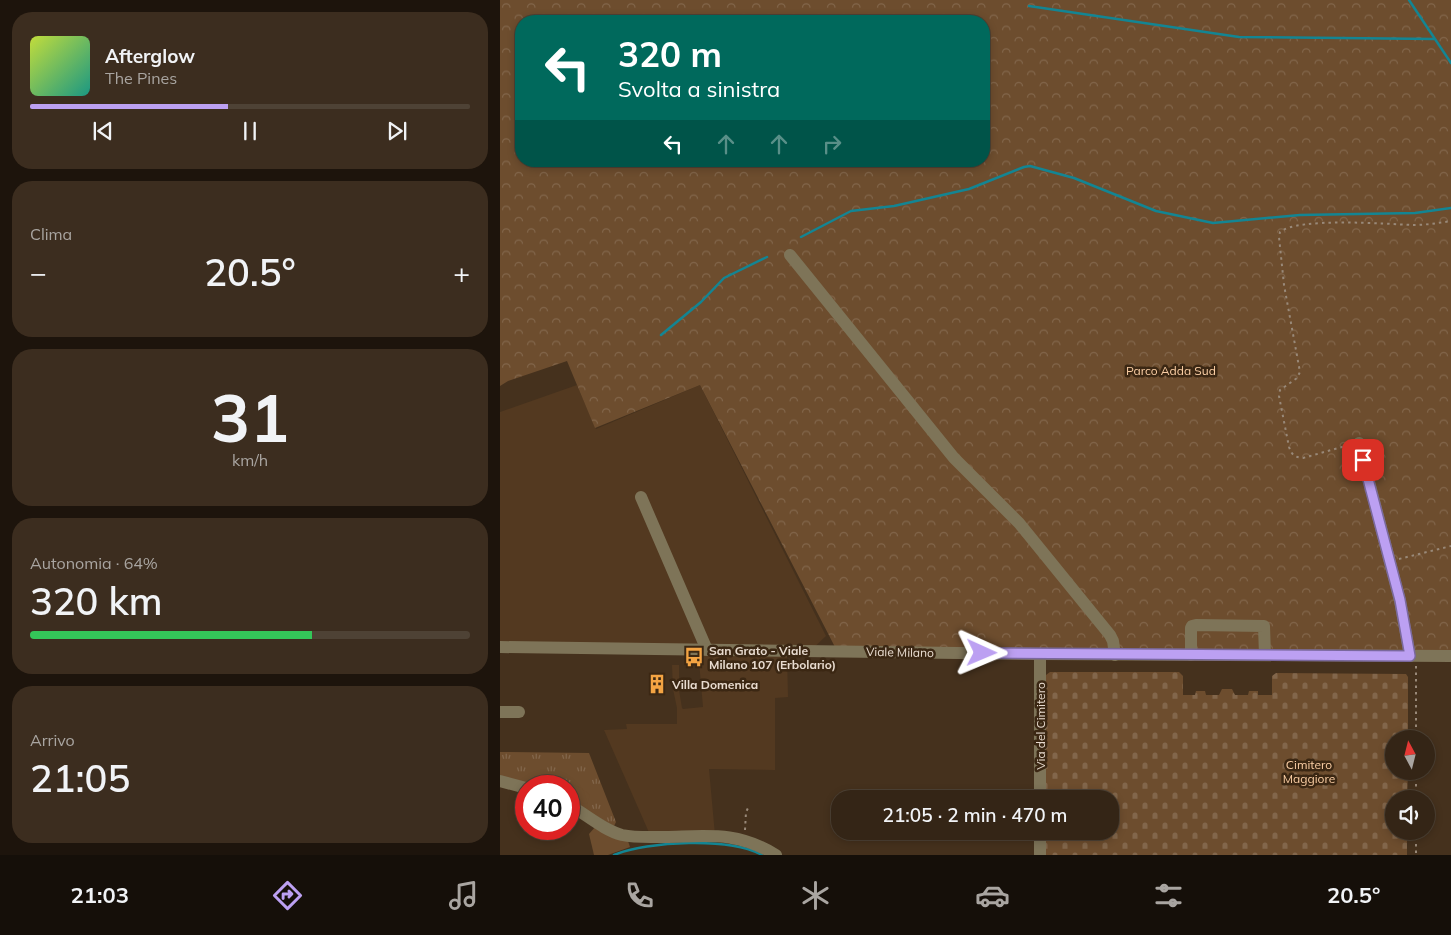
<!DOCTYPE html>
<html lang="it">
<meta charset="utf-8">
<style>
:root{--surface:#342516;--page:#3c2d1f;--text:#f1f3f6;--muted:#a9a5a1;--line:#4e4235;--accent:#bca0f2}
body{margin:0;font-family:Mulish,sans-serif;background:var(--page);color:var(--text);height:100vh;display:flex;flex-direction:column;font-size:19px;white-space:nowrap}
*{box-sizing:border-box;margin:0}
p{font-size:16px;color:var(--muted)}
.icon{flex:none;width:28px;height:28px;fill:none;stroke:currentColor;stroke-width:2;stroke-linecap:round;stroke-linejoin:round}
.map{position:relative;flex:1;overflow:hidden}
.side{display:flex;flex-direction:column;gap:12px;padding:12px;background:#1d140c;width:500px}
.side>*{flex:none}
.guide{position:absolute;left:15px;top:15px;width:475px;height:152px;border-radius:20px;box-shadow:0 2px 8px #0003,0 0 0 1px var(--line);background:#00695c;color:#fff;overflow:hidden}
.needle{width:32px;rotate:353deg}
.controls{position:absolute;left:885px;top:730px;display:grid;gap:10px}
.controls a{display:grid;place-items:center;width:50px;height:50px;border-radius:50%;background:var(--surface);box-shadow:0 2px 8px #0003,0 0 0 1px var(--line);font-size:25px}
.speed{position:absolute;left:15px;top:775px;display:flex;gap:10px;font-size:25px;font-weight:700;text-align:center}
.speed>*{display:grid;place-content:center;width:65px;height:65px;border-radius:50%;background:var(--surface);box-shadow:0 2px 8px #0003,0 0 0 1px var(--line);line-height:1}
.speed .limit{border:8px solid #d22;background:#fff;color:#111}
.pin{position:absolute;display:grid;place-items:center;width:42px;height:42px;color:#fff;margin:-21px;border-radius:10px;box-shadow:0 2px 8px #0006}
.me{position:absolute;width:55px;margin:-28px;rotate:91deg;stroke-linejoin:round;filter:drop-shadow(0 0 4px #0008)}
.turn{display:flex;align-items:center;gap:18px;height:105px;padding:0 20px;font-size:22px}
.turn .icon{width:65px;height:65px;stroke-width:2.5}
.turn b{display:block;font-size:35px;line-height:42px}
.lanes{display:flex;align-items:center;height:48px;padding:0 20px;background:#0003;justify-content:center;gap:25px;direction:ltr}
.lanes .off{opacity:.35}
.big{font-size:38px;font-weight:600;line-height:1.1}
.side .tile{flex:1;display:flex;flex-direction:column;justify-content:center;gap:8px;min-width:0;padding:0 18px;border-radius:20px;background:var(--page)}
.side .dial{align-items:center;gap:0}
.dial b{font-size:65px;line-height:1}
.song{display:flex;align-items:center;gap:15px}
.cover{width:60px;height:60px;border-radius:8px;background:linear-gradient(135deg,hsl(70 70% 55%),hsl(170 70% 35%))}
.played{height:5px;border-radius:2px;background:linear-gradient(90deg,var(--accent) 45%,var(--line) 45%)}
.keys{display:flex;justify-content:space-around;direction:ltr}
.heat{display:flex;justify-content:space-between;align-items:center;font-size:28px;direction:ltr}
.charge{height:8px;border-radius:4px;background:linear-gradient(90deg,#34c759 64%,var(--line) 0)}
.trip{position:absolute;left:331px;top:790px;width:288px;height:50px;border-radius:20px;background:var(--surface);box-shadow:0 2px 8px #0003,0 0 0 1px var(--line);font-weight:600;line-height:50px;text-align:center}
.tabs{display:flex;height:80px;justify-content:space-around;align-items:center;background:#150f09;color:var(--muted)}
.tabs .icon{width:35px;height:35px}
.tabs .selected{color:var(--accent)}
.tabs b{font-size:22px;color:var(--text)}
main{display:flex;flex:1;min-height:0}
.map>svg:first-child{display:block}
.built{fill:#533920}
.grass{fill:url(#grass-tufts)}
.forest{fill:url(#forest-crowns);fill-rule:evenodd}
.cemetery{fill:url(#cemetery-stones)}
.garden{fill:#6d4d2e}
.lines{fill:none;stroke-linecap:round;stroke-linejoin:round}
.stream{stroke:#138593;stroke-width:2.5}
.path{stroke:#998979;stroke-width:2;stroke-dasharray:2.5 4;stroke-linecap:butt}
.minor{stroke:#7e7458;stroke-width:12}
.route-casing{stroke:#7a689d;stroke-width:12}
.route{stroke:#bca0f2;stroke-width:9}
.labels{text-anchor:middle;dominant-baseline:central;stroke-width:5;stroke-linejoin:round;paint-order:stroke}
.park-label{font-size:12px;fill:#fccfa5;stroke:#3b2713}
.poi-label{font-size:12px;font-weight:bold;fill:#e8dbcf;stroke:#3b2713;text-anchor:start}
.street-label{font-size:12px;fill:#e8dbcf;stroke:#3b2713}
</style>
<main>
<section class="side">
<div class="tile">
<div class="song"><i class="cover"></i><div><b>Afterglow</b><p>The Pines</p></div></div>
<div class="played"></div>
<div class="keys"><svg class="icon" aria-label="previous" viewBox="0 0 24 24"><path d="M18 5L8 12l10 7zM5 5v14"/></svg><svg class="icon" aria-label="pause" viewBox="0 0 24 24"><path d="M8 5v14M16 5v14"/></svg><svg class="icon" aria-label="next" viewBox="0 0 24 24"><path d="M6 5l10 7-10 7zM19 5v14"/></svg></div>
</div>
<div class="tile"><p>Clima</p>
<div class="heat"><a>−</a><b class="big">20.5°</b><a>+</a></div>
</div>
<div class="tile dial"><b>31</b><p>km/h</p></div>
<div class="tile"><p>Autonomia · 64%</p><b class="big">320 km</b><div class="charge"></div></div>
<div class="tile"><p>Arrivo</p><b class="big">21:05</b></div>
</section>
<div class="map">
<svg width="951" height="855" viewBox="0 0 951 855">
<defs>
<pattern id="grass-tufts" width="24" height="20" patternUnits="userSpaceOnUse" patternTransform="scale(1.25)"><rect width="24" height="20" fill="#6d4d2e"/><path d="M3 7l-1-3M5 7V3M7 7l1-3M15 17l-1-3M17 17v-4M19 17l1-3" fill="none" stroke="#82664b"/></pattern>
<pattern id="forest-crowns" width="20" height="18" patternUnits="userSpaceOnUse" patternTransform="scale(1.25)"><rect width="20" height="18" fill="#6d4d2e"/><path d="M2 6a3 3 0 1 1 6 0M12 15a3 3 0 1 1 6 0" fill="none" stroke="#82664b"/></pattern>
<pattern id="cemetery-stones" width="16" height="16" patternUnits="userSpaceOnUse" patternTransform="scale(1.25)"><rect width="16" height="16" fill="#6d4d2e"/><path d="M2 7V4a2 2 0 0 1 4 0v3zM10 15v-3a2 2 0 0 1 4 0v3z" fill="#82664b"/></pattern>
</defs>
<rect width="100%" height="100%" fill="#45311d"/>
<!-- built -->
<path class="built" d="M77 385 96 429 200 385 326 636 306 655H287L288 697 275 698V770L209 769 215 835 151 837 104 730 127 729 126 724H177V708L173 689 172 665H179V690L182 708 183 709 203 707 198 650 0 646V412Z"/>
<!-- grass -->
<path class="grass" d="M0 752 89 753 116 822 114 826 69 801V786H31L2 776 0 775Z"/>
<!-- forest -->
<path class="forest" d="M0 0H951V652L335 647 200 385 95 428 67 361 8 381 0 386ZM21 21H484V161H21Z"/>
<!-- cemetery -->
<path class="cemetery" d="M550 672H679L683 676V695H695L696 691H705L706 695H719L722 689H732L735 695H748L749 691H758V695H772V676L776 673 906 674 908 677V739H894V771H908L907 799H894V831H907V855H543L544 831H610V799H544L546 675Z"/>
<!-- garden -->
<g class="garden">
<path d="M61 780 81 788 90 795 87 804 72 801 69 798V786H60Z"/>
<path d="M96 826 128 841 130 847 108 855H94L89 834Z"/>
</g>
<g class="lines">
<!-- stream -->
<g class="stream">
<path d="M909 0 951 63"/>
<path d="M529 6 739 37 934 39"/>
<path d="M301 237 351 211 394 206 469 189 524 167 530 166 574 178 656 211 713 223 800 215 915 213 951 208"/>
<path d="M161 335 201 302 224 278 267 257"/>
<path d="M114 855C148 841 230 837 262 855"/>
</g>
<!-- path -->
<g class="path">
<path d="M849 445 803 458C794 457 792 455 789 447L779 396 780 390 797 378 800 372 784 285 779 237 780 232C798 217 886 224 913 225 926 225 938 223 951 221"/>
<path d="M899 559 951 546"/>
<path d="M916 666V739"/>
<path d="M916 771V799"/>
<path d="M245 830 246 812 248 808"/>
<path d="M916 831V855"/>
</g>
<!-- minor -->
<g class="minor">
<path d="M290 255 454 458 519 523 610 635 613 641 615 655"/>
<path d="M859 443 900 601 910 656"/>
<path d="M141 497 207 650"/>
<path d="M0 647 540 654 951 656"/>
<path d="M540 654V799"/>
<path d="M691 655V628L692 626 696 625 764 626 765 655"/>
<path d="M0 712H19"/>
<path d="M0 781 26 788"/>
<path d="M69 805C86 814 103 830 122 835 136 838 151 837 165 837 209 836 237 831 276 855"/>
<path d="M540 831V855"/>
</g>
</g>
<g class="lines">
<defs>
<path id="route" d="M482 653 910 656 900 600 863 460"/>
</defs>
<!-- route casing -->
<use href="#route" class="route-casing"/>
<!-- route -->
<use href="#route" class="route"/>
</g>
<!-- icons -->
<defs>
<symbol id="bus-bare" viewBox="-9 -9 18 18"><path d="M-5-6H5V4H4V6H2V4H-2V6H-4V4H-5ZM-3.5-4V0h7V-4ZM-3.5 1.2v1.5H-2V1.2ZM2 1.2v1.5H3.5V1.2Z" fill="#f4a443" stroke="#3b2713" stroke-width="2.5" paint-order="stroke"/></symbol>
<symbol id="building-bare" viewBox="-9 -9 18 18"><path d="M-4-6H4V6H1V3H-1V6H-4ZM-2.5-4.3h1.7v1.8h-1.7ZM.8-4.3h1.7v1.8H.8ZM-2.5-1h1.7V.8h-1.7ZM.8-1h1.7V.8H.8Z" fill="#f4a443" stroke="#3b2713" stroke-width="2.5" paint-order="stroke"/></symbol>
</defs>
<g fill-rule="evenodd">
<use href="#bus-bare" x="180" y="643" width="28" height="28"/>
<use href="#building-bare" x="143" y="670" width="28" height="28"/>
</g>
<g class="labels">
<!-- park labels -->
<g class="park-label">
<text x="671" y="370">Parco Adda Sud</text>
<text x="809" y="764">Cimitero<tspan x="809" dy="14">Maggiore</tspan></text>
</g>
<!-- poi labels -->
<g class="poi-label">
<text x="209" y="650">San Grato - Viale<tspan x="209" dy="14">Milano 107 (Erbolario)</tspan></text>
<text x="172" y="684">Villa Domenica</text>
</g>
<!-- street labels -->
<g class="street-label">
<text transform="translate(400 652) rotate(1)">Viale Milano</text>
<text transform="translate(540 726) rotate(-90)">Via del Cimitero</text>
</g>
</g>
</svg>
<div class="controls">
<a><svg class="needle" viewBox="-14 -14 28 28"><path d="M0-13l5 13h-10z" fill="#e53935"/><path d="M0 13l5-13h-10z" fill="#a9a5a1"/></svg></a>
<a><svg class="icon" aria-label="sound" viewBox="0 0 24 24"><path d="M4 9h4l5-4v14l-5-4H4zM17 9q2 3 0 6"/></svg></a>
</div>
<div class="speed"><div class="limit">40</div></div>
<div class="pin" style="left:863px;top:460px;background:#d93025"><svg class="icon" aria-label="arrive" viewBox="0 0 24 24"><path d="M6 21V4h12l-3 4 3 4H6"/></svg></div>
<svg class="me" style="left:482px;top:653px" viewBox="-20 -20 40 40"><path d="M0-17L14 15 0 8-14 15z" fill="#bca0f2" stroke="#fff" stroke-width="4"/></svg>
<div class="trip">21:05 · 2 min · 470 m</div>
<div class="guide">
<div class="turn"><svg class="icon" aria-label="left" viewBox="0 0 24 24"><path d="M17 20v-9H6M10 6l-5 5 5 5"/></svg><div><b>320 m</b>Svolta a sinistra</div></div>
<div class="lanes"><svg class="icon" aria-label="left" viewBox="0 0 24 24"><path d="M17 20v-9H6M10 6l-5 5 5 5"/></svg><svg class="icon off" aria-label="ahead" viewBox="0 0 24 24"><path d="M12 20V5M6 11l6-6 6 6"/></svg><svg class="icon off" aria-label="ahead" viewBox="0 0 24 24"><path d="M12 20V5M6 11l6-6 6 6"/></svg><svg class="icon off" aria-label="right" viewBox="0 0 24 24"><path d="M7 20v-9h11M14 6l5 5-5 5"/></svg></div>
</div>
</div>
</main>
<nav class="tabs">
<b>21:03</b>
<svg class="icon selected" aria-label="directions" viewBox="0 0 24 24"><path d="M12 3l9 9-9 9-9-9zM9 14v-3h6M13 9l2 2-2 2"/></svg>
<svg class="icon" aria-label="music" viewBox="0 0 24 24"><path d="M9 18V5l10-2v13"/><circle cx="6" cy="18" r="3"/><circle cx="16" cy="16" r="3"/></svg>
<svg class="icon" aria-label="phone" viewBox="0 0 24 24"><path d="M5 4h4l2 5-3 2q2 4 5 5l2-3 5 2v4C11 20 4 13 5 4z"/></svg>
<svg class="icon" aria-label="climate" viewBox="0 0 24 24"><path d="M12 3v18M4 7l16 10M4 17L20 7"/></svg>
<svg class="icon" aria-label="car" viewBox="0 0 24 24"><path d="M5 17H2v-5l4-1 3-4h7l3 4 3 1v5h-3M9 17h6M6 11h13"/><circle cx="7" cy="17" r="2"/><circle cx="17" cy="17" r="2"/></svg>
<svg class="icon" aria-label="filters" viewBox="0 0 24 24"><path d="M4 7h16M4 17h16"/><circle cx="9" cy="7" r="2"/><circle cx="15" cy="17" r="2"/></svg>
<b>20.5°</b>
</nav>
